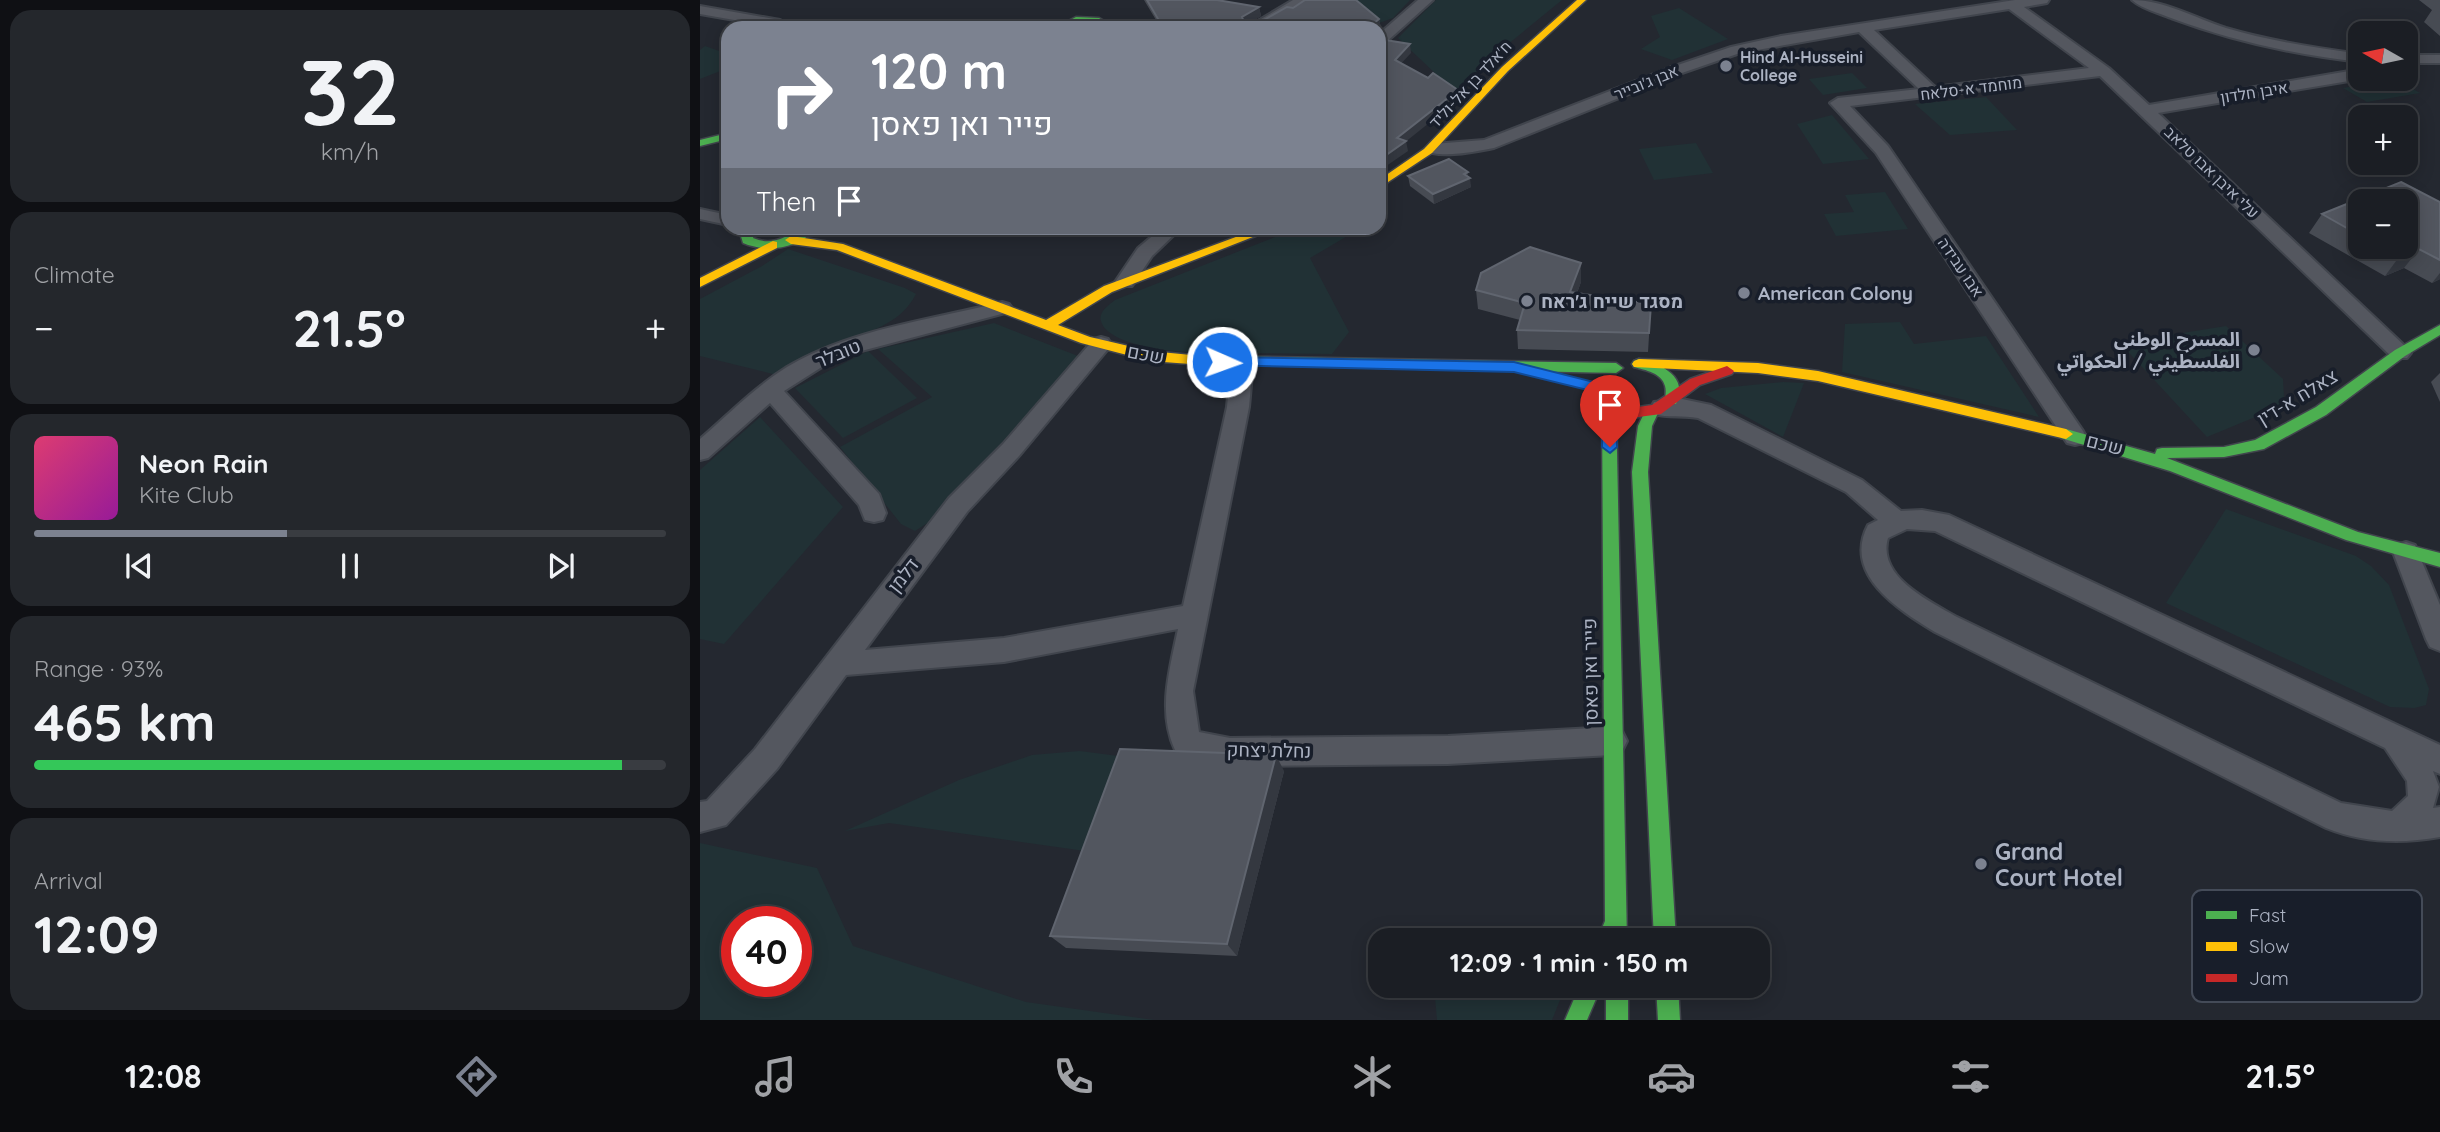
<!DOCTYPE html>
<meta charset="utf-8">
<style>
:root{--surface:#1b1e24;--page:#24272c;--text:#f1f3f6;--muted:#a0a2a6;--line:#393c41;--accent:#7c8290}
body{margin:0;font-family:Quicksand,"Noto Sans Arabic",Heebo,sans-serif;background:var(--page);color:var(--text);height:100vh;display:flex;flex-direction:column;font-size:26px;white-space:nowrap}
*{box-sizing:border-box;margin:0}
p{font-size:23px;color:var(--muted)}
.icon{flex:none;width:38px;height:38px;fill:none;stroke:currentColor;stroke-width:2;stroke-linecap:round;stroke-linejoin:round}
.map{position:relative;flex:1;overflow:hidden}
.side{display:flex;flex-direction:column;gap:10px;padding:10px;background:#0f1014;width:700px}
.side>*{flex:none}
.banner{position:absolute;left:21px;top:21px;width:665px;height:214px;border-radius:21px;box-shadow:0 4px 18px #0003,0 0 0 2px var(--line);background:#7c8290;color:#fff;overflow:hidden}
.needle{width:46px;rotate:279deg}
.fabs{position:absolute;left:1648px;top:21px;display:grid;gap:14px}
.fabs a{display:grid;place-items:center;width:70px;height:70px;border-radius:14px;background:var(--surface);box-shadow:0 4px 18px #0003,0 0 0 2px var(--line);font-size:35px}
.speed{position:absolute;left:21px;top:906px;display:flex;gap:14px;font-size:35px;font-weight:700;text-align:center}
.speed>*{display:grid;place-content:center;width:91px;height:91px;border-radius:50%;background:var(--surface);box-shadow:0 4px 18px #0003,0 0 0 2px var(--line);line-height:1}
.speed .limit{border:10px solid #d22;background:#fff;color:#111}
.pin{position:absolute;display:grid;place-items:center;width:60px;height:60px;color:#fff;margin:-72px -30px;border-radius:50% 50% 50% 0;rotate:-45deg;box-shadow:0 0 7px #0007}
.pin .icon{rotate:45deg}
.me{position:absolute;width:77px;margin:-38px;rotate:92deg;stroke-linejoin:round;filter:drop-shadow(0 0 5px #0008)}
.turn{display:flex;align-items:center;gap:24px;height:147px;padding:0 35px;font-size:32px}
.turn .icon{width:91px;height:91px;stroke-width:2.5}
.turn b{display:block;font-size:49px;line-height:60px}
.then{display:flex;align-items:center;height:66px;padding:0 35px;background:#0003;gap:14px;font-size:26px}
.big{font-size:52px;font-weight:800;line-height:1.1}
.side .widget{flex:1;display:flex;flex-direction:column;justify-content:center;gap:10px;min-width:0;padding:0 24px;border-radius:21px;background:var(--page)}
.side .dial{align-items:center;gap:0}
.dial b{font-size:91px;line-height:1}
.song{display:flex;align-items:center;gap:21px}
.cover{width:84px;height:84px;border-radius:10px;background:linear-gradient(135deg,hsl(340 70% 55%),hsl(300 70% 35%))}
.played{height:7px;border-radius:4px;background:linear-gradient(90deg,var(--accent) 40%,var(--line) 40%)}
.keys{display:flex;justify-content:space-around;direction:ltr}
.heat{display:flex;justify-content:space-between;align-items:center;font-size:38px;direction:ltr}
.charge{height:10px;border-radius:5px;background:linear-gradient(90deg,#34c759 93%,var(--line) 0)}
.trip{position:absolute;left:668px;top:928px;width:402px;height:70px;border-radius:21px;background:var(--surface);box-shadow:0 4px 18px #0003,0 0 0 2px var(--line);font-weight:800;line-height:70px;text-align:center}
.dock{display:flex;height:112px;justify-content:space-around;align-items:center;background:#0b0c0e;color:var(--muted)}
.dock .icon{width:49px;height:49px}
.dock .on{color:var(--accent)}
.dock b{font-size:32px;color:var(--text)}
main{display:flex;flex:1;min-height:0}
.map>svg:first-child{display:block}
.green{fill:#213135;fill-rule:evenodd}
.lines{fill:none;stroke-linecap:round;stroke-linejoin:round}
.street-casing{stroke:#41454d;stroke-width:4}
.fast-casing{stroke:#41454d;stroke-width:3}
.slow-casing{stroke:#41454d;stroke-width:3}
.jam-casing{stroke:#41454d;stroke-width:3}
.street{fill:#54575f;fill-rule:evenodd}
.fast{fill:#4caf50;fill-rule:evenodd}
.slow{fill:#ffc107;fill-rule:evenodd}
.jam{fill:#c62828;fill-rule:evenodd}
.wall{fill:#474b53;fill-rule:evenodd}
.shaded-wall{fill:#343840}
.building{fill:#52565f;stroke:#60656f;stroke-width:2}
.route{fill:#1a73e8;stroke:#114b97;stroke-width:2}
.poi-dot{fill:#7c8290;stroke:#181e2a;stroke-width:2.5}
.labels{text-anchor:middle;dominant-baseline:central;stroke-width:7;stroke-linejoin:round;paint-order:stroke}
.far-poi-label{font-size:16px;font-weight:bold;fill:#acb3c3;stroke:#181e2a;text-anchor:start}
.far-street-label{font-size:16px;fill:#acb3c3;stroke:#181e2a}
.poi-label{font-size:19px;font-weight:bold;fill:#acb3c3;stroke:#181e2a;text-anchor:start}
.street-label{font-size:19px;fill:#acb3c3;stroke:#181e2a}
.near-poi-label{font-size:23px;font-weight:bold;fill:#acb3c3;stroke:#181e2a;text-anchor:start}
.key{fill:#181e2a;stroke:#444b58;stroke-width:2}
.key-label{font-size:19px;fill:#acb3c3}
</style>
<main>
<section class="side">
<div class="widget dial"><b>32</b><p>km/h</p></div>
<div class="widget"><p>Climate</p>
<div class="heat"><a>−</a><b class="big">21.5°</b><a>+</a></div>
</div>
<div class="widget">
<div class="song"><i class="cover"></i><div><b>Neon Rain</b><p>Kite Club</p></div></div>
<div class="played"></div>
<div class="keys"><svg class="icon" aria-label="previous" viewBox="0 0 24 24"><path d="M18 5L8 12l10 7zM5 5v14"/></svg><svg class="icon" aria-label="pause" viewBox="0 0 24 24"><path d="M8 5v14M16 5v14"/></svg><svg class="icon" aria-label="next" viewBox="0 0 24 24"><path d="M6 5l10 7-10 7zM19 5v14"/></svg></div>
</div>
<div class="widget"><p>Range · 93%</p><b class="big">465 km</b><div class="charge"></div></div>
<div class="widget"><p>Arrival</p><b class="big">12:09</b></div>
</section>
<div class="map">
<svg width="1740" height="1020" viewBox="0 0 1740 1020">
<rect width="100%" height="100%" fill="#242830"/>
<!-- green -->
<g class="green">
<path d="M639 0H710L693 18 679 23Z"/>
<path d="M736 0H862L780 67 759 96 698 38Z"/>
<path d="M979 8 1028 39 972 60 941 49 960 37 951 16Z"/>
<path d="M5 46 28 54V68L0 79V50Z"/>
<path d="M1152 73 1167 88 1123 95 1109 79Z"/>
<path d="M1695 79 1720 93 1667 102 1643 88Z"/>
<path d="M1286 97 1317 130 1250 135 1215 104Z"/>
<path d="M1132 115 1169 159 1123 164 1097 124Z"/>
<path d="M996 143 1013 173 954 180 939 149Z"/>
<path d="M1185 192 1208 229 1136 236 1124 214 1154 212 1145 195Z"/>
<path d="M598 228H661L610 258 649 332 632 354 538 353V347C516 359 408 351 401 321 398 312 409 305 415 300Z"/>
<path d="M88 249 205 288 216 294C200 326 165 332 135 345 115 354 96 365 77 375L0 356V299L62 266Z"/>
<path d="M1200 322 1214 344 1286 336 1339 417 1142 372 1145 324Z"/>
<path d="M294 323 378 356 251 508 215 531 201 524 140 447 232 397 178 349Z"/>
<path d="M1526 326 1583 379 1584 398 1577 408 1507 437 1420 343Z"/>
<path d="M168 351 217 398 143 438 95 388Z"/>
<path d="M1083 382 1104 383 1083 437 1005 394 1021 388Z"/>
<path d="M60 417 143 507 24 644 0 639V470Z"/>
<path d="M1526 509 1656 556 1671 566 1689 585 1729 689 1726 705 1714 708 1690 707 1466 603Z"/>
<path d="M380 751 418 756 385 851 189 823 145 831 259 780 332 755Z"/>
<path d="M0 843 117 868 153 946 326 1002 454 1020H0ZM37 922H96V982H37Z"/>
<path d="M734 985H866L852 1020H737Z"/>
</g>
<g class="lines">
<defs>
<g id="street">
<path d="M593 0H610L563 28H546Z"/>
<path d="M718 0H733L684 44 679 45V34Z"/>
<path d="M1315 0H1349L1347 3 1324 7 1409 68 1449 105 1661 69V79L1458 113 1707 348 1711 353 1707 358H1693L1400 76 1150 106 1188 146 1383 431 1386 437 1383 443 1375 445 1367 443 1176 153 1130 103 1138 98 1219 89 1159 32 1040 53 979 74 794 148C778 151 736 160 725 149L733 144 784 140 969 68 1031 47 1081 36ZM1309 9 1389 68 1235 87 1174 30Z"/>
<path d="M1432 0C1464 0 1495 18 1526 28 1570 41 1615 48 1661 54V62C1596 55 1533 41 1471 18 1459 13 1442 9 1432 0Z"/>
<path d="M0 6 80 20 87 24 79 28 0 14Z"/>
<rect x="1706" y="55" width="34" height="8"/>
<path d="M0 209 28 215V225L0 219Z"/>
<path d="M462 228H481L452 256 432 286H418L415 282 438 248Z"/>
<path d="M302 302 309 304 312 308 309 312 150 354 125 365 84 391 179 494 186 513 183 520 174 522 165 520 159 505 70 403 8 458 0 460V439C28 415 55 387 87 367 151 329 230 320 302 302Z"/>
<path d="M401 337 408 339 411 344 408 349 319 456 267 512 165 650 304 638 483 606 527 407 531 363 534 358H550L553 363 549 407 493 691 499 732 530 738 748 736 912 727 922 731 927 741 922 751 912 755 748 764 530 766 505 762 475 750C457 711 470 668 478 629L304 662 146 675 77 769 26 825 0 832V802L7 801 55 749 249 498 303 444 394 339Z"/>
<path d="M982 399 1011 405 1162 480 1201 511 1222 510 1249 515 1740 745V774L1733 771 1739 787 1733 808 1740 807V837C1701 844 1663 843 1626 828L1235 632C1199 610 1142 575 1168 525L1178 520 1146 492 998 418C983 415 968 418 954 414L951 408 954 402ZM1207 529 1235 531 1685 748 1707 781 1708 796 1692 811 1641 803 1255 616C1227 600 1177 576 1188 538Z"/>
<path d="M1706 542 1715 545 1740 605V651L1730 647 1726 639 1693 552 1697 545Z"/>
</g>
<g id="fast">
<path d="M376 17 399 18 404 21C396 25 388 22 379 23 371 24 365 28 355 28Z"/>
<path d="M28 133V139L0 146V140Z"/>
<path d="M44 228H56L53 238C80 249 90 228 113 228L115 230C96 249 67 253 43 243L40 233Z"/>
<path d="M1740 325V335L1705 356 1626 415 1564 449 1524 457 1467 458 1658 532 1740 553V567L1646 540 1470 471 1361 438 1359 434 1366 429 1455 454 1457 449 1462 448 1524 447 1555 440 1616 407 1695 350Z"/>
<path d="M517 356 916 363 923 368 916 373 512 364 510 361 512 358Z"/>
<path d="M939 359C962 364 989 377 976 404H966C964 398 967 393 965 386 962 373 945 370 934 367L932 364 934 361Z"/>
<path d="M909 398 916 403 927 940H897L905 921 902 403Z"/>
<path d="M951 408 958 413 952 426 948 472 976 940H954L932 472 938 426 946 409Z"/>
<path d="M880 985H902L887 1020H865Z"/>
<rect x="906" y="985" width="22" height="35"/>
<path d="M956 985H978L980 1020H958Z"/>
</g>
<g id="slow">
<path d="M877 0H886L808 71 732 153 679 188V180L724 149 802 67Z"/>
<path d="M560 228H576L412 292 358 325 390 337 450 351 522 358 524 361 522 364 517 366 450 361 381 343 137 250 91 244 85 240 91 236 143 244 346 320 404 286Z"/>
<path d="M73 241 77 242V248L0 287V278Z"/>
<path d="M939 359 1058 363 1118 371 1366 429 1373 434 1366 439 1118 381 1058 373 934 367 932 364 934 361Z"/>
</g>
<path id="jam" d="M1027 366 1034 371 1032 374 1000 385 961 414 931 418 924 413 931 408 952 405 990 379Z"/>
</defs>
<!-- street casing -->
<use href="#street" class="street-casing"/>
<!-- fast casing -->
<use href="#fast" class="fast-casing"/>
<!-- slow casing -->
<use href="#slow" class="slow-casing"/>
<!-- jam casing -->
<use href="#jam" class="jam-casing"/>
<!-- street -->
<use href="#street" class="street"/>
<!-- fast -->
<use href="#fast" class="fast"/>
<!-- slow -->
<use href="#slow" class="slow"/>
<!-- jam -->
<use href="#jam" class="jam"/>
</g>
<!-- wall -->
<g class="wall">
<path d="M444 0H517L559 7 561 16 551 22 562 21 587 7 593 8 605 0H656L679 19 681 28 679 29V28H453L459 25Z"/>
<path d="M1719 0H1740V36L1724 22 1732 10Z"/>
<path d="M708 176 768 177 771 187 734 204 710 186Z"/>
<path d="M1701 182 1740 202V279L1732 283 1704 268 1685 276 1609 233 1622 214ZM1661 201H1706V247H1661Z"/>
<path d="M881 263V282L877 293 951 304 948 352 818 349 817 330 820 320 778 309 776 290Z"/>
<path d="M1740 373V402L1731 382Z"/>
<path d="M584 771 537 956 366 948 350 936Z"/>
</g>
<!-- shaded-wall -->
<g class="shaded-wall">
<path d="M559 7 561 16 545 26 542 17Z"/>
<path d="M679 19 681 28 679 29V28H668Z"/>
<path d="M710 44 711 53 696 69 695 60Z"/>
<path d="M758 90 759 99 704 143 706 141 708 151 679 171V160L697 138Z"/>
<path d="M768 172V179L770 178 771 187 734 204 733 194Z"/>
<path d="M1719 249 1704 268 1685 276 1699 257Z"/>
<path d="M881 263V282L870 311V292Z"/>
<path d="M1740 273V279L1732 283Z"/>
<path d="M576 755 584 771 537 956 527 944Z"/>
</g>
<!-- building -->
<g class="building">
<path d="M447 0H517L559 7 542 17 544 22 562 21 587 7 593 8 605 0H656L679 19 668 28H453L461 24Z"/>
<path d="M679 39 710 44 695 60 728 78 733 73 758 90 697 138 706 141 679 160Z"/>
<path d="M749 159 768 172 764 174 770 178 733 194 708 176Z"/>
<path d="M1701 182 1740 202V260L1719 249 1699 257 1681 247H1706V201H1661V236L1622 214Z"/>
<path d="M830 247 881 263 870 292 951 304 949 333 817 330 825 303 776 290 781 273Z"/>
<path d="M420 749 576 755 527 944 350 936Z"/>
</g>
<!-- route -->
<path class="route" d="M522 357 814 362 906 385 916 403 917 447 910 453 902 447V403L896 392 814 372 517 365 515 362Z"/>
<!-- markers -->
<g class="poi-dot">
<circle cx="1026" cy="66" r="7"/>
<circle cx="1044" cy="293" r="7"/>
<circle cx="827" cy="301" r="7"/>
<circle cx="1554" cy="350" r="7"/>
<circle cx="1281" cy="864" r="7"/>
</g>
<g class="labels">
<!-- far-poi labels -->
<g class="far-poi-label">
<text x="1040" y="57">Hind Al-Husseini<tspan x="1040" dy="18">College</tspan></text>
</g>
<!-- far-street labels -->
<g class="far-street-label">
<text transform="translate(946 82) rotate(-22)">אבן ג'ובייר</text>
<text transform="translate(770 84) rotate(-47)">ח'אלד בן אל-וליד</text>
<text transform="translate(1271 88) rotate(-7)">מוחמד א-סלאח</text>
<text transform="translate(1554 92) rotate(-9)">איבן חלדון</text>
<text transform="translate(1512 172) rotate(44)">עלי איבן אבו טלאב</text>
<text transform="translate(1261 267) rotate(56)">אבו עבידה</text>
</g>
<!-- poi labels -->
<g class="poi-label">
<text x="1058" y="293">American Colony</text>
<text x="841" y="301">מסגד שייח ג'ראח</text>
<text x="1540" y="339" text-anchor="end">المسرح الوطني<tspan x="1540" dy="22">الفلسطيني / الحكواتي</tspan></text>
</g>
<!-- street labels -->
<g class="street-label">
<text transform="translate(138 353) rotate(-22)">טובלר</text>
<text transform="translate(446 354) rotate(11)">שכם</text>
<text transform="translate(1597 397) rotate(-31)">צאלח א-דין</text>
<text transform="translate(1405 444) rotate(14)">שכם</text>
<text transform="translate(203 575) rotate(-52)">דלמן</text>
<text transform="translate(890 672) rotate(-91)">פייר ואן פאסן</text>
<text transform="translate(569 750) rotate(1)">נחלת יצחק</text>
</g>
<!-- near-poi labels -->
<g class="near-poi-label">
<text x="1295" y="851">Grand<tspan x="1295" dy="26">Court Hotel</tspan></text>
</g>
</g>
<!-- legend -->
<rect x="1492" y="890" width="230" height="112" rx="10" class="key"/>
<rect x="1506" y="911" width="31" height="8" fill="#4caf50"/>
<rect x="1506" y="942" width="31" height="9" fill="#ffc107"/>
<rect x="1506" y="974" width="31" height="8" fill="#c62828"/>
<g class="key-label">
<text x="1549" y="922">Fast</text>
<text x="1549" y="953">Slow</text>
<text x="1549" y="985">Jam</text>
</g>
</svg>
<div class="fabs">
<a><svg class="needle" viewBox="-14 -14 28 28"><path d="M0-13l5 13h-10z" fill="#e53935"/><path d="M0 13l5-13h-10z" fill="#a0a2a6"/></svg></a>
<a>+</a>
<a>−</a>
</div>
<div class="speed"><div class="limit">40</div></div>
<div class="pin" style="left:910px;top:447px;background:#d93025"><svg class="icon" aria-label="arrive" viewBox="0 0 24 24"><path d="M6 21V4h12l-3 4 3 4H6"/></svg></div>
<svg class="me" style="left:522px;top:362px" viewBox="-20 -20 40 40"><circle r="17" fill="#1a73e8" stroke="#fff" stroke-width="3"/><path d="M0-11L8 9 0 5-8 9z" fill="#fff"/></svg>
<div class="trip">12:09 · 1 min · 150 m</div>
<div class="banner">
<div class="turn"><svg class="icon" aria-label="right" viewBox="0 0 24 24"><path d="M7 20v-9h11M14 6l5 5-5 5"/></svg><div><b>120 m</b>פייר ואן פאסן</div></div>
<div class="then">Then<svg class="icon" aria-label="arrive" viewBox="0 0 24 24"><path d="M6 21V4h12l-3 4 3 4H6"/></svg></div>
</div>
</div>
</main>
<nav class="dock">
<b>12:08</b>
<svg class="icon on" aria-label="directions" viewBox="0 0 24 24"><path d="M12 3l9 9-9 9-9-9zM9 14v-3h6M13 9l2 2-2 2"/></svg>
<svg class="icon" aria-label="music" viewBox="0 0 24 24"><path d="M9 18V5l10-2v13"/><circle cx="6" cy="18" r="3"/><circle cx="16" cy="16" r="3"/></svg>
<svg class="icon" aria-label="phone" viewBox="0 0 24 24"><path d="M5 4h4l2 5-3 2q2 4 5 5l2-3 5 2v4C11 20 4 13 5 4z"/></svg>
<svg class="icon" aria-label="climate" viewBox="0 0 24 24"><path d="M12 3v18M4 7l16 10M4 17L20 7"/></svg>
<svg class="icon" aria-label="car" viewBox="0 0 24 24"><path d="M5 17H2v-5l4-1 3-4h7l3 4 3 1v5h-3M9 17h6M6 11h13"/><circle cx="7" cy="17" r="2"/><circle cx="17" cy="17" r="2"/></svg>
<svg class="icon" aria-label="filters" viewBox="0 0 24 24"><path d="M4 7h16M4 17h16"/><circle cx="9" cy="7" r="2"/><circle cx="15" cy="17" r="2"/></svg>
<b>21.5°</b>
</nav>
